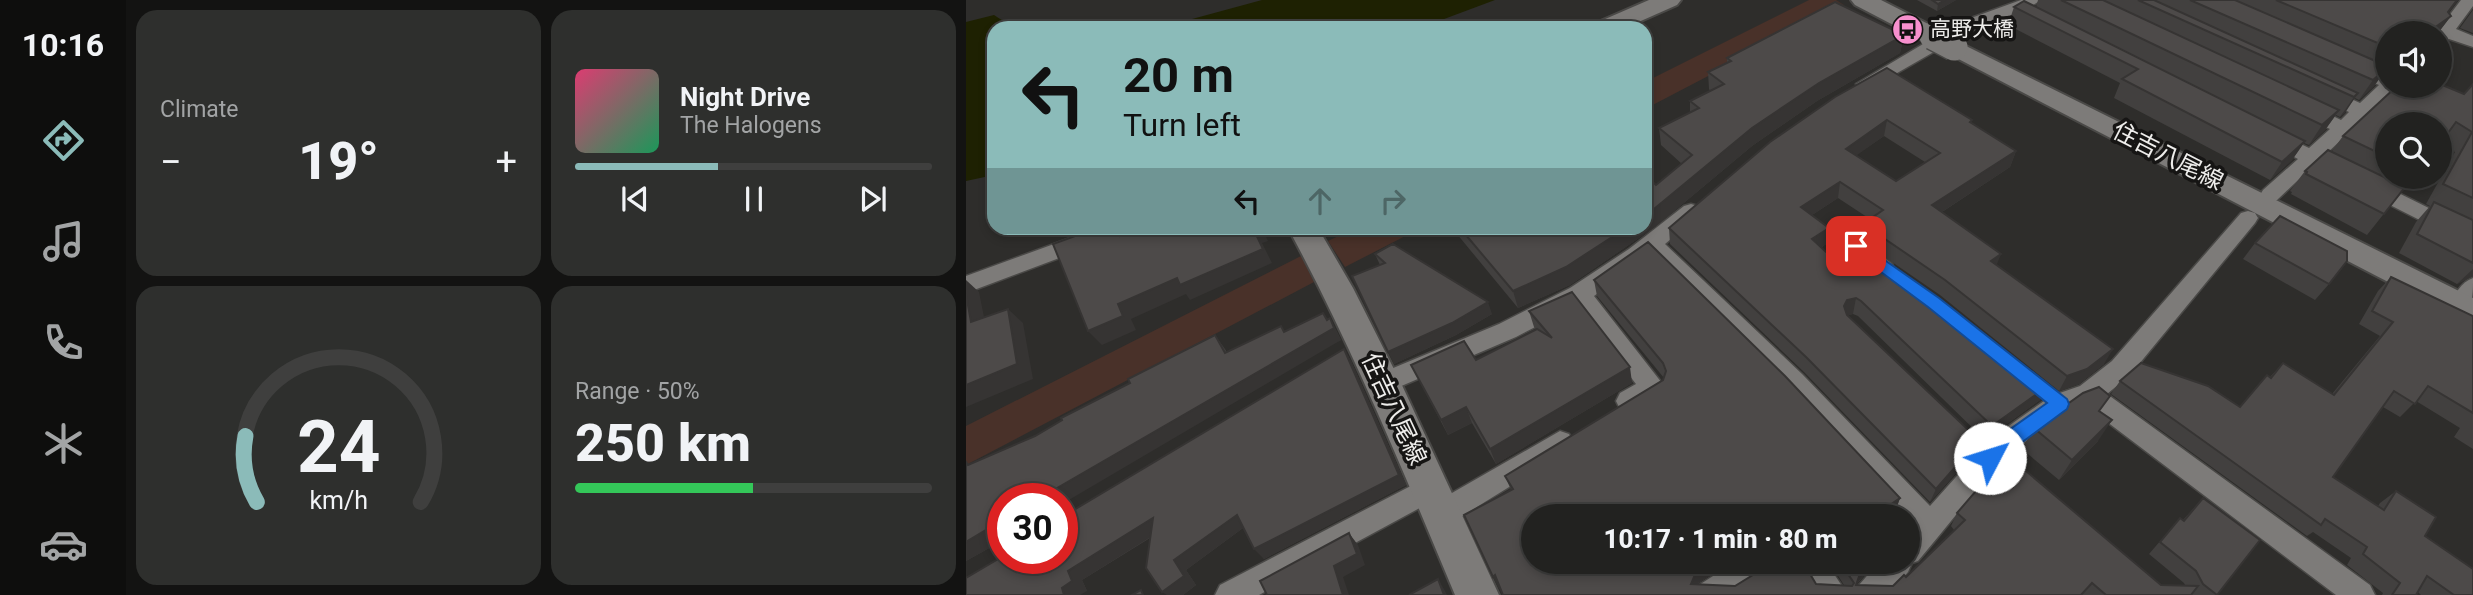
<!DOCTYPE html>
<meta charset="utf-8">
<style>
:root{--surface:#222220;--page:#2e2f2d;--text:#f1f3f6;--muted:#a2a4a5;--line:#3f3f3e;--accent:#8bbbb9}
body{margin:0;font-family:Roboto,"Noto Sans JP",sans-serif;background:var(--page);color:var(--text);height:100vh;display:flex;flex-direction:column;font-size:26px;white-space:nowrap}
*{box-sizing:border-box;margin:0}
p{font-size:23px;color:var(--muted)}
.icon{flex:none;width:38px;height:38px;fill:none;stroke:currentColor;stroke-width:2;stroke-linecap:round;stroke-linejoin:round}
.map{position:relative;flex:1;overflow:hidden}
.details{display:flex;flex-direction:column;gap:10px;padding:10px;background:#131312;width:840px}
.details>*{flex:none}
.top-card{position:absolute;left:21px;top:21px;width:665px;height:214px;border-radius:21px;box-shadow:0 4px 10px #0003,0 0 0 2px var(--line);background:#8bbbb9;color:#111;overflow:hidden}
.controls{position:absolute;left:1409px;top:21px;display:grid;gap:14px}
.controls a{display:grid;place-items:center;width:77px;height:77px;border-radius:50%;background:var(--surface);box-shadow:0 4px 10px #0003,0 0 0 2px var(--line);font-size:35px}
.speed{position:absolute;left:21px;top:483px;display:flex;gap:14px;font-size:35px;font-weight:700;text-align:center}
.speed>*{display:grid;place-content:center;width:91px;height:91px;border-radius:50%;background:var(--surface);box-shadow:0 4px 10px #0003,0 0 0 2px var(--line);line-height:1}
.speed .limit{border:10px solid #d22;background:#fff;color:#111}
.pin{position:absolute;display:grid;place-items:center;width:60px;height:60px;color:#fff;margin:-30px;border-radius:14px;box-shadow:0 4px 10px #0006}
.me{position:absolute;width:77px;margin:-38px;rotate:50deg;stroke-linejoin:round;filter:drop-shadow(0 0 5px #0008)}
.turn{display:flex;align-items:center;gap:24px;height:147px;padding:0 21px;font-size:32px}
.turn .icon{width:91px;height:91px;stroke-width:2.5}
.turn b{display:block;font-size:49px;line-height:60px}
.lanes{display:flex;align-items:center;height:66px;padding:0 21px;background:#0003;justify-content:center;gap:35px;direction:ltr}
.lanes .off{opacity:.35}
.big{font-size:52px;font-weight:800;line-height:1.1}
.details .widget{flex:1;display:flex;flex-direction:column;justify-content:center;gap:10px;min-width:0;padding:0 24px;border-radius:21px;background:var(--page)}
.details .dial{align-items:center;gap:0}
.dial svg{height:182px;overflow:visible;fill:none;stroke:var(--line);stroke-width:7;stroke-linecap:round;text-anchor:middle}
.dial text{fill:var(--text);stroke:none}
.song{display:flex;align-items:center;gap:21px}
.cover{width:84px;height:84px;border-radius:10px;background:linear-gradient(135deg,hsl(340 70% 55%),hsl(150 70% 35%))}
.played{height:7px;border-radius:4px;background:linear-gradient(90deg,var(--accent) 40%,var(--line) 40%)}
.keys{display:flex;justify-content:space-around;direction:ltr}
.heat{display:flex;justify-content:space-between;align-items:center;font-size:38px;direction:ltr}
.charge{height:10px;border-radius:5px;background:linear-gradient(90deg,#34c759 50%,var(--line) 0)}
.details .tiles{flex:1;display:grid;gap:10px;grid-template-columns:repeat(2,1fr)}
.trip{position:absolute;left:555px;top:504px;width:399px;height:70px;border-radius:35px;background:var(--surface);box-shadow:0 4px 10px #0003,0 0 0 2px var(--line);font-weight:800;line-height:70px;text-align:center}
main{display:flex;flex:1;min-height:0}
.tabs{display:flex;flex-direction:column;width:126px;justify-content:space-around;align-items:center;background:#0e0e0d;color:var(--muted)}
.tabs .icon{width:49px;height:49px}
.tabs .current{color:var(--accent)}
.tabs b{font-size:32px;color:var(--text)}
.map>svg:first-child{display:block}
.green{fill:#493129}
.water{fill:#1e2102}
.lines{fill:none;stroke-linecap:round;stroke-linejoin:round}
.service-far1-casing{stroke:#4a4947;stroke-width:12}
.service-casing{stroke:#4a4947;stroke-width:18}
.minor-casing{stroke:#4a4947;stroke-width:3}
.secondary-casing{stroke:#4a4947;stroke-width:4}
.service-far1{stroke:#7d7b79;stroke-width:10}
.service{stroke:#7d7b79;stroke-width:14}
.minor{fill:#7d7b79;fill-rule:evenodd}
.secondary{fill:#7d7b79;fill-rule:evenodd}
.secondary-bridge-casing{stroke:#4a4947;stroke-width:30;stroke-linecap:butt}
.secondary-bridge{stroke:#7d7b79;stroke-width:27}
.wall{fill:#42403f;fill-rule:evenodd}
.shaded-wall{fill:#363433}
.building{fill:#4d4a49;stroke:#363433;stroke-width:2;fill-rule:evenodd}
.route{fill:#1a73e8;stroke:#114b97;stroke-width:2}
.labels{text-anchor:middle;dominant-baseline:central;stroke-width:7;stroke-linejoin:round;paint-order:stroke}
.far-poi-label{font-size:21px;fill:#eeedeb;stroke:#161514;text-anchor:start}
.street-label{font-size:24px;fill:#eeedeb;stroke:#161514}
</style>
<main>
<nav class="tabs">
<b>10:16</b>
<svg class="icon current" aria-label="directions" viewBox="0 0 24 24"><path d="M12 3l9 9-9 9-9-9zM9 14v-3h6M13 9l2 2-2 2"/></svg>
<svg class="icon" aria-label="music" viewBox="0 0 24 24"><path d="M9 18V5l10-2v13"/><circle cx="6" cy="18" r="3"/><circle cx="16" cy="16" r="3"/></svg>
<svg class="icon" aria-label="phone" viewBox="0 0 24 24"><path d="M5 4h4l2 5-3 2q2 4 5 5l2-3 5 2v4C11 20 4 13 5 4z"/></svg>
<svg class="icon" aria-label="climate" viewBox="0 0 24 24"><path d="M12 3v18M4 7l16 10M4 17L20 7"/></svg>
<svg class="icon" aria-label="car" viewBox="0 0 24 24"><path d="M5 17H2v-5l4-1 3-4h7l3 4 3 1v5h-3M9 17h6M6 11h13"/><circle cx="7" cy="17" r="2"/><circle cx="17" cy="17" r="2"/></svg>
</nav>
<section class="details">
<div class="tiles">
<div class="widget"><p>Climate</p>
<div class="heat"><a>−</a><b class="big">19°</b><a>+</a></div>
</div>
<div class="widget">
<div class="song"><i class="cover"></i><div><b>Night Drive</b><p>The Halogens</p></div></div>
<div class="played"></div>
<div class="keys"><svg class="icon" aria-label="previous" viewBox="0 0 24 24"><path d="M18 5L8 12l10 7zM5 5v14"/></svg><svg class="icon" aria-label="pause" viewBox="0 0 24 24"><path d="M8 5v14M16 5v14"/></svg><svg class="icon" aria-label="next" viewBox="0 0 24 24"><path d="M6 5l10 7-10 7zM19 5v14"/></svg></div>
</div>
<div class="widget dial"><svg viewBox="0 0 100 80">
<path d="M14 69A42 42 0 1 1 86 69"/>
<path d="M14 69A42 42 0 0 1 9 40" stroke="#8bbbb9"/>
<text x="50" y="56" font-size="32" font-weight="700">24</text>
<text x="50" y="72" font-size="11">km/h</text>
</svg></div>
<div class="widget"><p>Range · 50%</p><b class="big">250 km</b><div class="charge"></div></div>
</div>
</section>
<div class="map">
<svg width="1507" height="595" viewBox="0 0 1507 595">
<rect width="100%" height="100%" fill="#2e2d2b"/>
<!-- green -->
<g class="green">
<path d="M843 0H870L878 5 679 109V82Z"/>
<path d="M389 228H455L379 267 362 241Z"/>
<path d="M335 256 348 282 0 465V426Z"/>
</g>
<!-- water -->
<g class="water">
<path d="M296 0H529L454 28H193Z"/>
<path d="M28 15 48 28H28V175L0 181V22Z"/>
</g>
<g class="lines">
<defs>
<path id="service-far1" d="M890 246 900 253"/>
<path id="service" d="M897 251 920 268"/>
<g id="minor">
<path d="M1055 0H1075L1056 12 1006 30 905 88H893L890 84 994 22Z"/>
<path d="M1495 0H1507V6L1490 29 1507 36V47L1483 39 1474 44V33H1470Z"/>
<path d="M1386 61 1421 75V86H1432L1358 156 1507 230V247L1347 166 1311 200H1297L1294 195 1297 190 1332 159 1300 142 1297 138 1300 134H1314L1343 148 1364 129 1332 114 1330 110 1332 106H1346L1375 120 1383 112 1351 97 1348 93 1351 89H1363L1394 103 1413 85 1380 70 1377 66Z"/>
<path d="M725 204 732 206 735 211 732 216 699 244 836 374 964 506 1023 440 1085 396 1114 386 1146 361 1275 213 1282 211 1289 213 1292 218 1289 223 1164 375 1141 394 1404 585 1409 595H1370L1120 406C1050 430 999 506 952 561L946 563 942 572 922 595H888L893 585 913 562H942V531L946 526 942 516H937L819 389 685 255 628 296 699 387C692 401 669 414 654 409L650 401 654 393 670 384 610 306 550 337 426 390 417 393 408 390 405 383 408 376 533 324 604 288 663 249 718 206Z"/>
<path d="M132 228H164L160 233 0 293V276Z"/>
<path d="M1507 278C1507 295 1507 320 1486 312L1483 306C1488 295 1495 282 1507 278Z"/>
<path d="M594 431 603 434 607 442 603 450 485 523 475 527 465 523 461 514 465 505Z"/>
<path d="M464 476 474 479 478 488 474 497 293 595H249L254 585Z"/>
<path d="M769 562H809L805 572 769 595H728L733 585Z"/>
<path d="M829 562H860L882 595H849Z"/>
</g>
<g id="secondary">
<path d="M683 0H715L711 5 659 28H627L630 23Z"/>
<path d="M885 0H915L976 31 979 36 976 41 967 43 958 41 889 5Z"/>
<path d="M988 40 1507 298V326L979 52 976 47 979 42Z"/>
<path d="M322 228H352L387 288 435 383 533 595H489C437 471 386 346 322 228Z"/>
</g>
</defs>
<!-- service-far1 casing -->
<use href="#service-far1" class="service-far1-casing"/>
<!-- service casing -->
<use href="#service" class="service-casing"/>
<!-- minor casing -->
<use href="#minor" class="minor-casing"/>
<!-- secondary casing -->
<use href="#secondary" class="secondary-casing"/>
<!-- service-far1 -->
<use href="#service-far1" class="service-far1"/>
<!-- service -->
<use href="#service" class="service"/>
<!-- minor -->
<use href="#minor" class="minor"/>
<!-- secondary -->
<use href="#secondary" class="secondary"/>
<defs>
<path id="secondary-bridge" d="M967 36 988 47"/>
</defs>
<!-- secondary-bridge casing -->
<use href="#secondary-bridge" class="secondary-bridge-casing"/>
<!-- secondary-bridge -->
<use href="#secondary-bridge" class="secondary-bridge"/>
</g>
<!-- wall -->
<g class="wall">
<path d="M951 0H990L971 11Z"/>
<path d="M1072 0H1492L1482 13 1485 16 1472 33H1421V72L1419 71 1408 86 1393 100 1389 98 1374 117 1370 115 1359 130 1343 145 1338 143 1326 160 1304 180 1148 98 1154 83 1042 25 1048 7H1070Z"/>
<path d="M1507 10V33L1494 28Z"/>
<path d="M938 35 934 53 851 101 786 146 689 227 604 285 552 308 486 228H679L690 185 716 164 695 145 693 128 724 113V101L744 91 743 89 742 72 761 63V58Z"/>
<path d="M1507 84V276L1491 284 1433 253 1450 222 1464 206 1460 204 1489 152 1474 142 1421 124V177H1447L1401 235 1325 194 1326 192 1324 191 1339 171 1366 151 1377 136 1498 94Z"/>
<path d="M869 97 1005 123 1050 151 1044 167 976 212 1031 265 1138 364 1113 384 1093 391 974 295 894 240 897 224 904 219 872 198 846 215 863 228 860 244 855 248 884 274 1082 386 1074 400 1019 440 892 316 887 314 882 315 1007 454 964 502 838 372 704 244 703 228ZM918 136 959 162 930 181 890 155Z"/>
<path d="M1289 243 1363 284 1349 300 1277 259Z"/>
<path d="M409 254 526 314 490 335 428 364 414 265Z"/>
<path d="M1425 277 1507 316V449L1488 437 1494 428 1450 401 1434 417 1417 407 1367 477 1412 506 1414 503 1430 491 1459 536 1507 595H1455L1452 592 1450 595H1416L1417 593 1381 565 1385 558 1347 532 1341 536 1145 394 1154 381 1274 407 1304 377 1317 363 1366 394 1414 336 1393 324 1412 291Z"/>
<path d="M628 280 934 498 929 512 923 516H567V562H765L731 584 769 586 850 584 878 585 863 562H910L890 585 927 586 940 577 988 530 985 526 991 513 1195 585H1219L1218 583 1183 554 1214 518 1217 520 1237 498 1251 595H537L534 588 533 589 545 490 539 476 697 380 698 378 631 296Z"/>
<path d="M563 311 666 383 530 464 506 423 482 435 445 365 510 360 570 330 568 327Z"/>
<path d="M364 318 375 340 37 499V558L378 349 385 361 440 485 298 559 277 528 220 570 230 585 217 595H201L184 538 116 580 121 591 32 559 35 553 25 547 0 561V462L3 464 69 436 249 335 261 352 318 331Z"/>
<path d="M1134 411 1132 441 1093 480 1056 449 1068 428Z"/>
</g>
<!-- shaded-wall -->
<g class="shaded-wall">
<path d="M979 0H990L971 11 972 4Z"/>
<path d="M1485 16 1472 33H1461L1473 25Z"/>
<path d="M938 35 934 53 851 101 786 146 689 227 604 285 552 308 547 291 660 228H679V215L786 128 853 83Z"/>
<path d="M1421 68 1408 86 1393 100 1407 80Z"/>
<path d="M1392 93 1379 113 1374 117 1388 97Z"/>
<path d="M1373 110 1359 130 1343 145 1356 125Z"/>
<path d="M921 120 918 136 877 165 880 149Z"/>
<path d="M1339 141 1326 160 1304 180 1316 162Z"/>
<path d="M1050 151 1044 167 962 221 966 205Z"/>
<path d="M874 182 872 198 834 223 835 207Z"/>
<path d="M287 228H296L302 241 296 243 306 263 224 300 220 294 165 319 170 330 136 345 122 331 152 304Z"/>
<path d="M863 228 860 244 844 255 846 239Z"/>
<path d="M1035 254 1029 269 1025 261Z"/>
<path d="M1507 269V276L1491 284Z"/>
<path d="M0 280 13 292 22 337 5 322 0 294Z"/>
<path d="M890 298 887 314 879 316 878 306 881 300Z"/>
<path d="M522 302 526 314 490 335 428 364 422 352Z"/>
<path d="M42 309 57 323 67 379 0 407V385Z"/>
<path d="M364 318 375 340 96 504V499H79V495Z"/>
<path d="M378 349 385 361 440 485 298 559 288 549Z"/>
<path d="M1147 349 1138 364 1113 384 1093 391 1101 376Z"/>
<path d="M664 367 666 383 530 464 524 449Z"/>
<path d="M1082 386 1074 400 1019 440 1026 426Z"/>
<path d="M500 407 506 423 482 435 475 420Z"/>
<path d="M1146 420 1132 441 1093 480 1106 460Z"/>
<path d="M1013 440 1007 454 964 502 970 489Z"/>
<path d="M934 498 929 512 923 516H908Z"/>
<path d="M271 515 281 525 220 570 230 585 217 595H201L196 592 208 560Z"/>
<path d="M187 518 199 528 116 580 121 591 114 595H98L96 588 102 571Z"/>
<path d="M20 530 36 541 24 545 25 547 0 561V542Z"/>
<path d="M383 533 392 545 399 565 377 577 383 595H377L368 566Z"/>
<path d="M745 562H765L732 583 725 595V584L731 570Z"/>
<path d="M903 562H910L891 583 895 571Z"/>
<path d="M529 575 536 587 533 589 527 577Z"/>
<path d="M472 579 479 591 481 595H478Z"/>
</g>
<!-- building -->
<g class="building">
<path d="M966 0H979L972 4Z"/>
<path d="M1095 0H1137L1373 110 1356 125Z"/>
<path d="M1172 0H1188L1392 93 1388 97Z"/>
<path d="M1224 0H1269L1421 66V68L1407 80Z"/>
<path d="M1310 0H1491L1482 12 1485 16 1461 33H1421V47Z"/>
<path d="M1058 1 1339 141 1316 162 1156 79 1172 69 1048 7Z"/>
<path d="M869 2 938 35 853 83 786 128 688 209 679 215V175L690 185 726 155 693 128 733 108 724 101 758 84 742 72 765 61 761 58Z"/>
<path d="M921 68 1006 120 1004 122 1050 151 966 205 1035 254 1025 261 1147 349 1121 369 1101 376 979 280 897 224 917 210 874 182 835 207 863 228 846 239 884 274 912 256 1082 386 1026 426 895 301 890 298 881 300 878 306 881 315 1013 440 970 489 840 357 703 228 804 142 869 97ZM921 120 974 153 930 181 880 149Z"/>
<path d="M1474 84 1498 94 1507 84V198L1477 184 1506 132 1490 122 1474 144V124H1421V157L1377 136 1431 86H1474Z"/>
<path d="M1362 150 1439 187 1418 214 1340 174 1341 172 1339 171Z"/>
<path d="M1468 202 1507 220V263L1451 234Z"/>
<path d="M1314 216 1381 251V261L1363 284 1289 243Z"/>
<path d="M131 228H150L154 236 175 228H288H287L297 249 214 285 211 278 152 304 157 316 122 331 87 244Z"/>
<path d="M494 228H660L600 267 547 291Z"/>
<path d="M682 242 819 376 934 498 908 516H567V562H745L731 570 725 584 769 586 808 562H837L850 584 886 586 888 583 874 562H903L895 571 890 585 927 586 938 575 940 577 999 520 991 513 1041 455 1195 585 1232 586 1225 595H1140L1126 583 1115 595H537L529 575 527 577 498 515 547 489 539 476 697 380 700 371 697 363 628 280Z"/>
<path d="M427 244 522 302 486 323 422 352 386 276 419 263 409 254Z"/>
<path d="M1425 277 1507 316V413L1462 386 1449 404 1428 391 1367 477 1418 510 1430 491 1470 517 1459 536 1507 569V595H1488L1461 576 1450 595H1426L1434 583 1397 554 1401 547 1359 519 1355 525 1154 381 1175 363 1242 386 1274 407 1301 375 1305 378 1317 363 1368 395 1427 322 1406 311Z"/>
<path d="M606 292 664 367 524 449 500 407 475 420 445 365 498 341 510 360 571 329 586 338 563 311Z"/>
<path d="M0 294 5 322 42 309 51 364 0 385Z"/>
<path d="M357 313 361 320 364 318 368 328 79 495V499H37V547L24 545V533L20 530 0 542V462L2 465 69 436 96 420 95 418 164 383 162 379 249 335 259 353 315 326 318 332Z"/>
<path d="M378 349 433 475 288 549 271 515 208 560 218 576 196 592 180 568 187 518 102 571 106 581 96 588 98 595H0V578L32 559 37 550V558H96V517Z"/>
<path d="M1133 387 1144 396 1133 411 1146 420 1106 460 1068 428 1117 393Z"/>
<path d="M1237 498 1294 540 1251 595 1237 584 1230 571 1194 542 1214 518 1218 521Z"/>
<path d="M383 533 391 554 368 566 377 595H301L294 581Z"/>
<path d="M472 579 478 595H443Z"/>
<path d="M175 590 177 595H166Z"/>
</g>
<!-- route -->
<path class="route" d="M890 240 973 298 1101 399 1103 404 1101 409 1024 466 1017 463 1014 458 1026 442 1081 403 962 307 884 249 882 246 884 242Z"/>
<!-- icons -->
<defs>
<symbol id="bus-disc" viewBox="-11 -11 22 22"><circle r="9.5" fill="#f790ce" stroke="#161514"/><path d="M-5-6H5V4H4V6H2V4H-2V6H-4V4H-5ZM-3.5-4V0h7V-4ZM-3.5 1.2v1.5H-2V1.2ZM2 1.2v1.5H3.5V1.2Z" fill="#111"/></symbol>
</defs>
<g fill-rule="evenodd">
<use href="#bus-disc" x="924" y="12" width="35" height="35"/>
</g>
<g class="labels">
<!-- far-poi labels -->
<g class="far-poi-label">
<text x="964" y="29">高野大橋</text>
</g>
<!-- street labels -->
<g class="street-label">
<text transform="translate(1202 156) rotate(27)">住吉八尾線</text>
<text transform="translate(428 409) rotate(65)">住吉八尾線</text>
</g>
</g>
</svg>
<div class="controls">
<a><svg class="icon" aria-label="sound" viewBox="0 0 24 24"><path d="M4 9h4l5-4v14l-5-4H4zM17 9q2 3 0 6"/></svg></a>
<a><svg class="icon" aria-label="search" viewBox="0 0 24 24"><circle cx="10" cy="10" r="6"/><path d="M15 15l6 6"/></svg></a>
</div>
<div class="speed"><div class="limit">30</div></div>
<div class="pin" style="left:890px;top:246px;background:#d93025"><svg class="icon" aria-label="arrive" viewBox="0 0 24 24"><path d="M6 21V4h12l-3 4 3 4H6"/></svg></div>
<svg class="me" style="left:1024px;top:458px" viewBox="-20 -20 40 40"><circle r="19" fill="#fff"/><path d="M0-13L10 11 0 6-10 11z" fill="#1a73e8"/></svg>
<div class="trip">10:17 · 1 min · 80 m</div>
<div class="top-card">
<div class="turn"><svg class="icon" aria-label="left" viewBox="0 0 24 24"><path d="M17 20v-9H6M10 6l-5 5 5 5"/></svg><div><b>20 m</b>Turn left</div></div>
<div class="lanes"><svg class="icon" aria-label="left" viewBox="0 0 24 24"><path d="M17 20v-9H6M10 6l-5 5 5 5"/></svg><svg class="icon off" aria-label="ahead" viewBox="0 0 24 24"><path d="M12 20V5M6 11l6-6 6 6"/></svg><svg class="icon off" aria-label="right" viewBox="0 0 24 24"><path d="M7 20v-9h11M14 6l5 5-5 5"/></svg></div>
</div>
</div>
</main>
